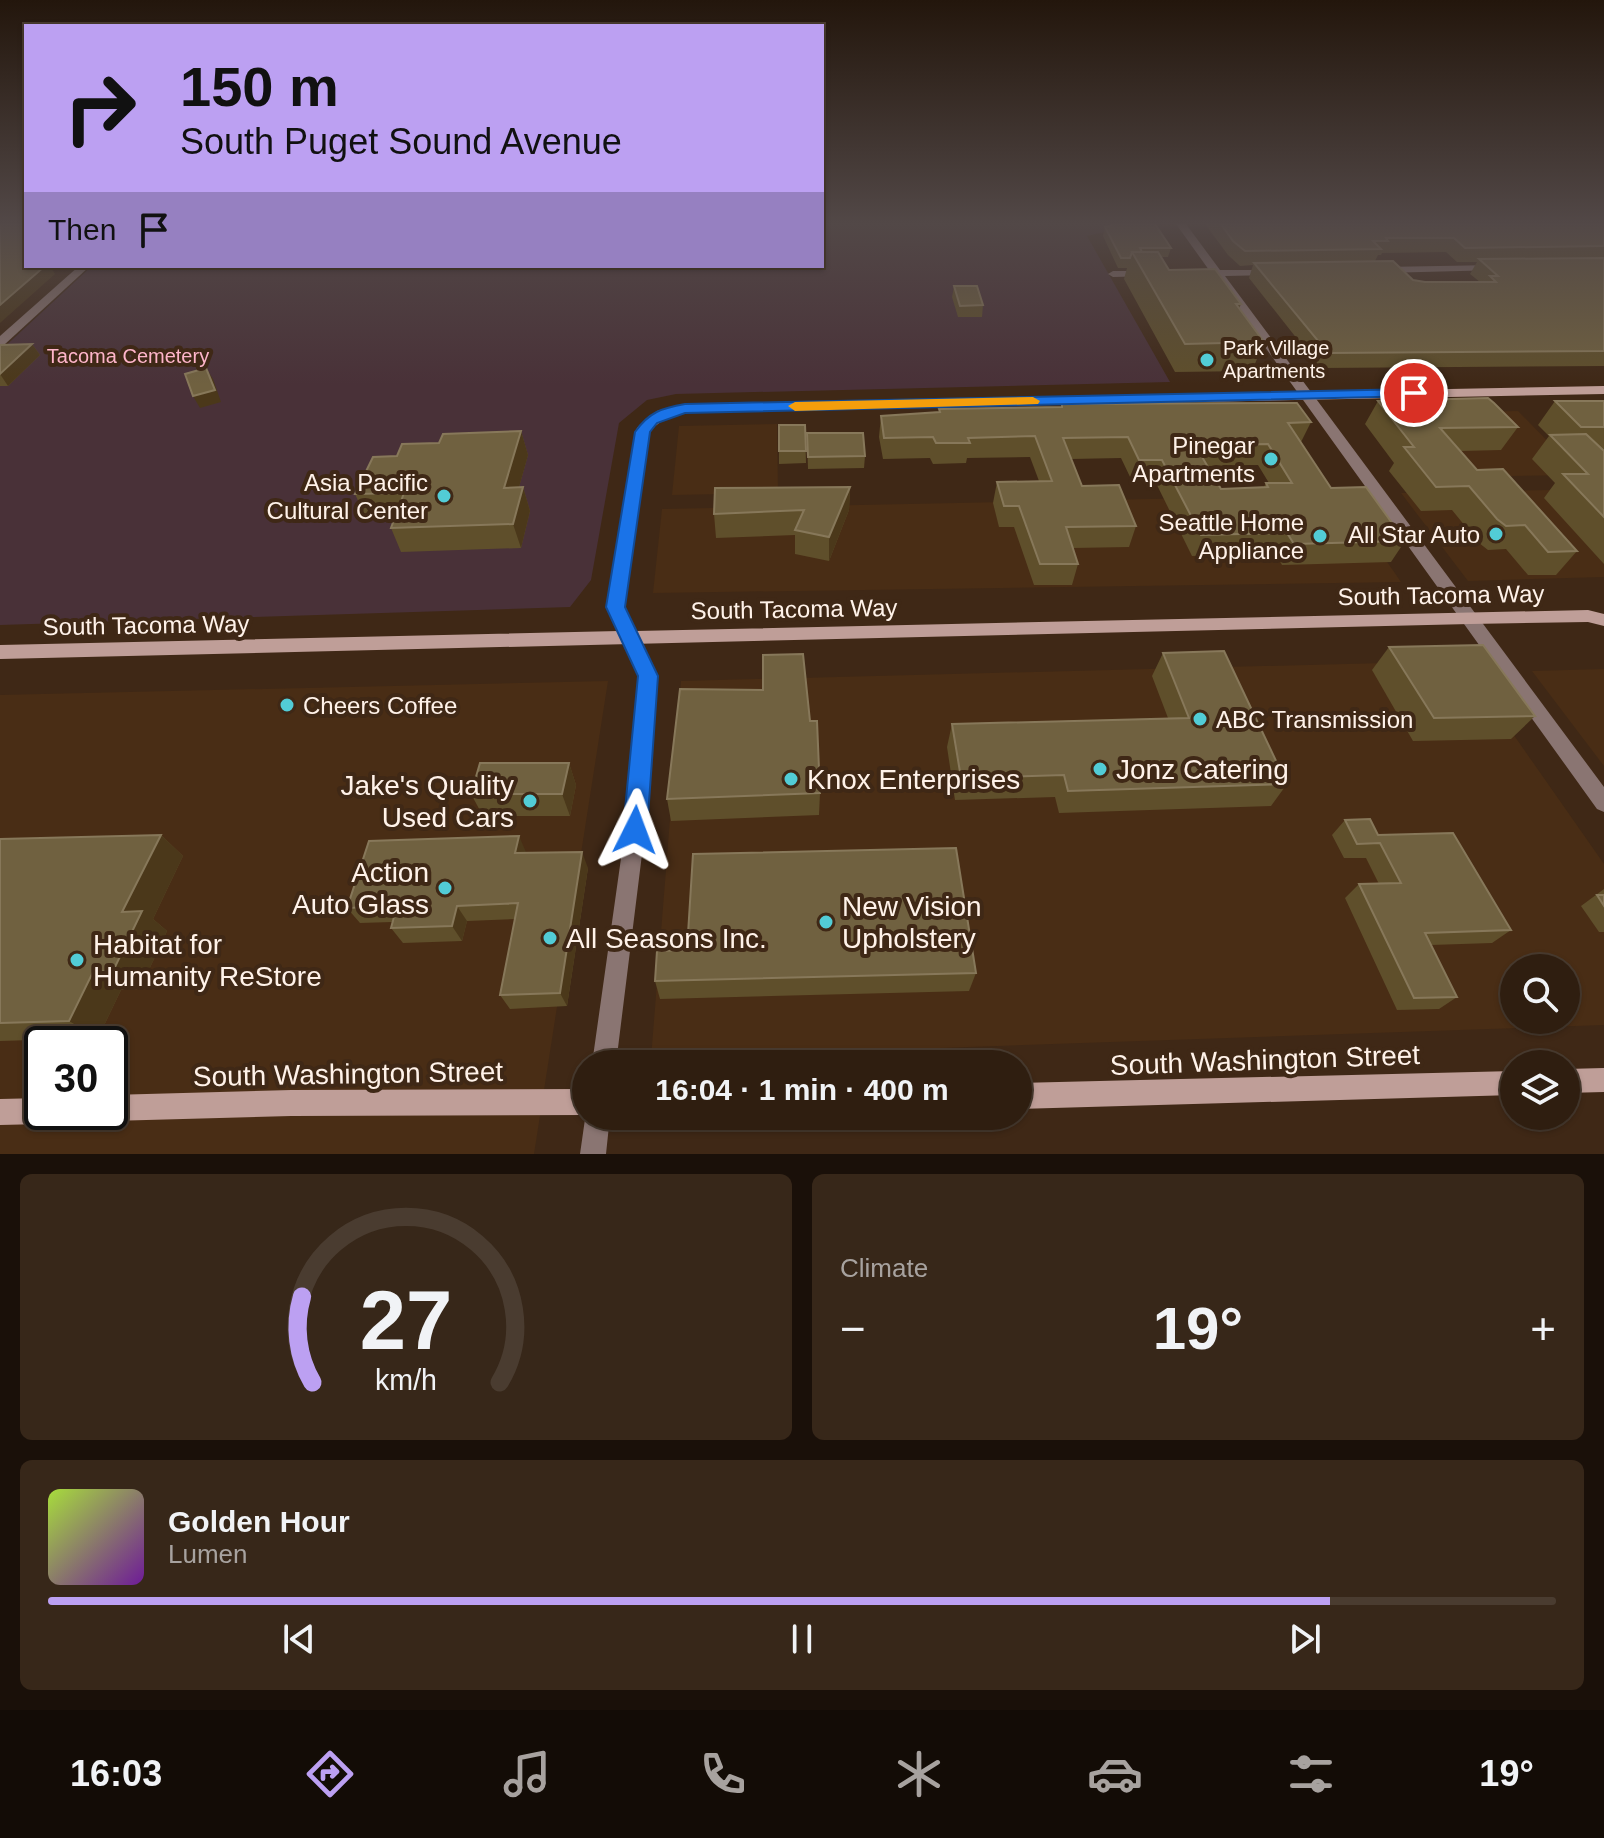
<!DOCTYPE html>
<meta charset="utf-8">
<style>
:root{--surface:#2f1e10;--page:#372719;--text:#f1f3f6;--muted:#a7a29f;--line:#4a3c30;--accent:#bca0f2}
body{margin:0;font-family:Arial,sans-serif;background:var(--page);color:var(--text);height:100vh;display:flex;flex-direction:column;font-size:30px;white-space:nowrap}
*{box-sizing:border-box;margin:0}
p{font-size:26px;color:var(--muted)}
.icon{flex:none;width:44px;height:44px;fill:none;stroke:currentColor;stroke-width:2;stroke-linecap:round;stroke-linejoin:round}
.map{position:relative;height:1154px;overflow:hidden}
.side{display:flex;flex-direction:column;gap:20px;padding:20px;background:#1a1009;flex:1}
.side>*{flex:none}
.top-card{position:absolute;left:24px;top:24px;width:800px;height:244px;border-radius:0px;box-shadow:0 2px 6px #0004,0 0 0 2px var(--line);background:#bca0f2;color:#111;overflow:hidden}
.controls{position:absolute;left:1500px;top:954px;display:grid;gap:16px}
.controls a{display:grid;place-items:center;width:80px;height:80px;border-radius:50%;background:var(--surface);box-shadow:0 2px 6px #0004,0 0 0 2px var(--line);font-size:40px}
.speed{position:absolute;left:24px;top:1026px;display:flex;gap:16px;font-size:40px;font-weight:700;text-align:center}
.speed>*{display:grid;place-content:center;width:104px;height:104px;border-radius:50%;background:var(--surface);box-shadow:0 2px 6px #0004,0 0 0 2px var(--line);line-height:1}
.speed .limit{border:4px solid #111;border-radius:12px;background:#fff;color:#111}
.pin{position:absolute;display:grid;place-items:center;width:68px;height:68px;color:#fff;margin:-34px;border:4px solid #fff;border-radius:50%;box-shadow:0 2px 8px #0007}
.me{position:absolute;width:88px;margin:-44px;rotate:3deg;stroke-linejoin:round;filter:drop-shadow(0 0 6px #0008)}
.turn{display:flex;align-items:center;gap:28px;height:168px;padding:0 24px;font-size:36px}
.turn .icon{width:104px;height:104px;stroke-width:2.5}
.turn b{display:block;font-size:56px;line-height:68px}
.then{display:flex;align-items:center;height:76px;padding:0 24px;background:#0003;gap:16px;font-size:30px}
.big{font-size:60px;font-weight:700;line-height:1.1}
.side .tile{flex:1;display:flex;flex-direction:column;justify-content:center;gap:12px;min-width:0;padding:0 28px;border-radius:12px;background:var(--page)}
.side .dial{align-items:center;gap:0}
.dial svg{height:208px;overflow:visible;fill:none;stroke:var(--line);stroke-width:7;stroke-linecap:round;text-anchor:middle}
.dial text{fill:var(--text);stroke:none}
.song{display:flex;align-items:center;gap:24px}
.cover{width:96px;height:96px;border-radius:12px;background:linear-gradient(135deg,hsl(80 70% 55%),hsl(280 70% 35%))}
.played{height:8px;border-radius:4px;background:linear-gradient(90deg,var(--accent) 85%,var(--line) 85%)}
.keys{display:flex;justify-content:space-around;direction:ltr}
.heat{display:flex;justify-content:space-between;align-items:center;font-size:44px;direction:ltr}
.side .tiles{flex:1;display:grid;gap:20px;grid-template-columns:1fr 1fr}
.tile:last-child{grid-column:span 2}
.trip{position:absolute;left:572px;top:1050px;width:460px;height:80px;border-radius:40px;background:var(--surface);box-shadow:0 2px 6px #0004,0 0 0 2px var(--line);font-weight:700;line-height:80px;text-align:center}
.menu{display:flex;height:128px;justify-content:space-around;align-items:center;background:#130c06;color:var(--muted)}
.menu .icon{width:56px;height:56px}
.menu .active{color:var(--accent)}
.menu b{font-size:36px;color:var(--text)}
.map>svg:first-child{display:block}
.built{fill:#492d15;fill-rule:evenodd}
.green{fill:#493138}
.lines{fill:none;stroke-linecap:round;stroke-linejoin:round}
.street{fill:#8a7572;fill-rule:evenodd}
.secondary{fill:#bf9e98;fill-rule:evenodd}
.wall{fill:#5f4f2b;fill-rule:evenodd}
.shaded-wall{fill:#4b381a}
.building{fill:#706140;stroke:#87785a;stroke-width:2;fill-rule:evenodd}
.route{fill:#1a73e8;stroke:#114b97;stroke-width:2}
.slow{fill:#f59e0b}
.poi-dot{fill:#52ccd6;stroke:#3f2816;stroke-width:3}
.labels{text-anchor:middle;dominant-baseline:central;stroke-width:8;stroke-linejoin:round;paint-order:stroke}
.far-poi-label{font-size:20px;fill:#fff2e9;stroke:#3f2816;text-anchor:start}
.far-park-label{font-size:20px;fill:#feb5ca;stroke:#3f2816}
.poi-label{font-size:24px;fill:#fff2e9;stroke:#3f2816;text-anchor:end}
.street-label{font-size:24px;fill:#fff2e9;stroke:#3f2816}
.near-poi-label{font-size:28px;fill:#fff2e9;stroke:#3f2816;text-anchor:start}
.near-street-label{font-size:28px;fill:#fff2e9;stroke:#3f2816}
</style>
<div class="map">
<svg width="1604" height="1154" viewBox="0 0 1604 1154">
<rect width="100%" height="100%" fill="#3f2816"/>
<!-- built -->
<g class="built">
<path d="M1518 411 1581 475 1448 477 1395 414Z"/>
<path d="M777 424 778 493 672 495 679 426Z"/>
<path d="M1604 489V577L1468 581 1401 493Z"/>
<path d="M1341 495 1401 582 653 593 662 509Z"/>
<path d="M1462 661 1604 864V1025L651 1058 681 681ZM1514 968H1566V1020H1514Z"/>
<path d="M1604 669V766L1532 671Z"/>
<path d="M608 681 534 1154H0V695ZM42 1044H110V1112H42Z"/>
</g>
<!-- green -->
<path class="green" d="M822 224H1138L1087 236 1170 382 676 394 647 400 619 423 591 580 570 607 0 625V351L92 266H822Z"/>
<g class="lines">
<!-- street -->
<g class="street">
<path d="M1176 224H1186L1220 270H1276L1277 272 1272 275 1225 276 1604 787V812L1597 809 1214 276 1207 275 1206 273 1209 270Z"/>
<path d="M1495 265 1500 268 1499 270 1383 273 1378 270 1383 267Z"/>
<path d="M79 266H90L4 345 0 346V336Z"/>
<path d="M1148 271 1153 274 1152 276 1113 277 1108 274 1113 271Z"/>
<path d="M630 630 636 632 657 676 645 830 616 1064H592L625 830 639 676 621 637 624 632Z"/>
<path d="M586 1112V1116H610L606 1154H580Z"/>
</g>
<!-- secondary -->
<g class="secondary">
<path d="M1604 386V394L685 412 667 417 650 430 624 607 636 631 1588 610 1604 614V626L1588 622 1470 624 0 659V645L619 631 608 607 637 428 657 411 685 404Z"/>
<path d="M1604 1068V1092L1566 1093V1069Z"/>
<path d="M1514 1071V1095L1018 1109V1083Z"/>
<path d="M586 1089V1115L291 1116 110 1121 101 1117 99 1112H110V1095L291 1090Z"/>
<path d="M42 1098V1112H54L51 1120 42 1124 0 1125V1099Z"/>
</g>
</g>
<!-- wall -->
<g class="wall">
<path d="M1205 224H1604V366L1320 368 1249 278 1253 265 1240 266 1228 255ZM1446 252 1457 262H1477L1470 274 1480 282H1425L1413 280 1375 261 1378 255H1381L1382 253Z"/>
<path d="M1105 227 1171 248 1168 257H1161L1169 270 1241 304 1239 309 1264 342 1252 371 1175 372 1124 279 1127 268H1118L1103 236Z"/>
<path d="M954 286 983 305 982 317H958L952 297Z"/>
<path d="M32 344 40 355 8 386H0V345Z"/>
<path d="M1378 401 1518 427 1501 450 1460 451 1477 470 1577 551 1556 575H1528L1506 549 1488 550 1479 543 1452 510 1421 511 1389 471 1394 463 1365 424Z"/>
<path d="M1555 401H1604V564L1544 498 1555 483 1532 459 1549 436 1538 425Z"/>
<path d="M939 409 1311 422 1301 442 1331 488 1405 541 1391 562 1282 565 1276 554 1192 556 1155 481H1132L1121 458 1071 459 1082 486 1136 526 1129 547 1073 548 1078 564 1072 585H1034L1014 527H999L993 503 997 482 1039 481 1030 457 967 458 966 463 933 464 930 458 883 459 879 437 881 416 939 412ZM1258 465 1269 483H1266L1264 487 1221 489 1207 466Z"/>
<path d="M779 425H805L806 463 779 464Z"/>
<path d="M521 431 528 455 519 487H523L530 511 521 548 401 552 391 528 395 517 366 518 355 494 397 456 439 443Z"/>
<path d="M807 433 865 456 864 468 808 469Z"/>
<path d="M850 487 849 510 829 561 795 554V535L716 538 714 514Z"/>
<path d="M1389 647 1535 716 1511 739 1413 741 1372 670Z"/>
<path d="M1163 653 1287 784 1271 806 1059 813 1055 797 955 800 947 747 952 724 1168 718 1152 676Z"/>
<path d="M810 721 820 793 819 815 671 821 667 799Z"/>
<path d="M569 763 576 785 570 816H483L471 794Z"/>
<path d="M1345 820 1378 835 1511 930 1492 943 1431 945 1457 997 1439 1009 1397 1010 1345 898 1359 884H1379L1366 858H1344L1332 835Z"/>
<path d="M161 835 183 856 153 919 167 931 140 989 121 990 98 1038 0 1041V839Z"/>
<path d="M526 853 588 868 567 1006 510 1009 500 995 515 919 467 921 462 941 403 943 391 928 392 922 360 923 347 908Z"/>
<path d="M1604 889V932H1599L1581 906Z"/>
<path d="M976 973 969 991 660 999 655 981Z"/>
</g>
<!-- shaded-wall -->
<g class="shaded-wall">
<path d="M40 266H56L52 269 55 274 0 323V305Z"/>
<path d="M32 344 40 355 8 386 0 374Z"/>
<path d="M206 368 213 379 221 402 200 408 193 396Z"/>
<path d="M521 431 528 455 512 512 504 488Z"/>
<path d="M523 487 530 511 521 548 513 524Z"/>
<path d="M850 487 849 510 829 561V537Z"/>
<path d="M569 763 576 785 570 816 562 794Z"/>
<path d="M161 835 183 856 153 919 167 931 140 989 113 971 122 912Z"/>
<path d="M519 836 526 852 515 853Z"/>
<path d="M582 852 588 868 567 1006 560 993Z"/>
<path d="M457 906 467 921 462 941 452 926Z"/>
<path d="M93 972 121 990 98 1038 69 1021Z"/>
</g>
<!-- building -->
<g class="building">
<path d="M0 224H26V266H45L0 305Z"/>
<path d="M1117 224H1155L1171 248H1140L1142 252H1132L1130 258H1121L1105 227Z"/>
<path d="M1221 224H1604V246L1465 248 1454 238H1386L1388 241H1373L1381 249 1245 251 1233 241Z"/>
<path d="M1132 252H1158L1169 270 1215 269 1241 304H1236L1264 342 1185 344Z"/>
<path d="M1604 258V351L1328 353 1254 263 1393 261 1413 280 1425 282H1496L1490 276H1498L1479 259Z"/>
<path d="M954 286H977L983 305 960 306Z"/>
<path d="M32 344 0 374V345Z"/>
<path d="M206 368 215 390 193 396 185 374Z"/>
<path d="M1488 398 1494 403 1518 427 1440 428 1477 470 1503 469 1577 551 1548 552 1525 525 1506 526 1497 519 1469 486 1436 487 1404 447H1414L1378 401Z"/>
<path d="M1555 401H1604V427H1581Z"/>
<path d="M1297 403 1311 422 1288 423 1331 488 1366 487 1405 541 1294 544 1287 533 1201 535 1162 460H1139L1128 437 1063 438 1082 486 1119 485 1136 526 1066 527 1078 564H1040L1019 506H1004L997 482 1052 481 1035 436 968 438 970 443H936L933 437 884 438 881 416 940 412 939 409 1062 407V404ZM1268 444 1292 483H1266L1268 487 1221 489 1195 445Z"/>
<path d="M779 425H805L806 451H779Z"/>
<path d="M521 431 504 488 523 487 513 524 391 528 404 493 355 494 373 457 397 456 402 444 439 443 443 434Z"/>
<path d="M807 433H863L865 456 808 457Z"/>
<path d="M1586 434 1604 451V517L1563 474H1588L1550 435Z"/>
<path d="M850 487 829 537 795 530 804 510 714 514 715 488Z"/>
<path d="M1483 645 1535 716 1434 718 1389 647Z"/>
<path d="M1224 651 1287 784 1068 791 1064 775 961 778 952 724 1189 718 1163 653Z"/>
<path d="M803 654 810 721H817L820 793 667 799 680 689 763 690V655Z"/>
<path d="M480 763H569L562 794H471Z"/>
<path d="M1370 819 1378 835 1453 833 1511 930 1425 933 1457 997 1414 998 1359 884 1401 883 1380 843 1357 844 1345 820Z"/>
<path d="M161 835 122 912 142 911 113 971 93 972 69 1021 0 1023V839Z"/>
<path d="M519 836 515 853 582 852 560 993 500 995 518 903 457 906 452 926 391 928 397 906 347 908 369 841Z"/>
<path d="M956 848 976 973 655 981 657 951 687 950 693 854Z"/>
<path d="M1597 895H1604V906Z"/>
</g>
<!-- sky -->
<linearGradient id="sky" x2="0" y2="1"><stop stop-color="#23160c"/><stop offset="0.58" stop-color="#524847"/><stop offset="1" stop-color="#524847" stop-opacity="0"/></linearGradient>
<rect width="1604" height="385" fill="url(#sky)"/>
<!-- route -->
<path class="route" d="M1414 389 1419 390V396L685 413 657 423 650 432 625 607 658 676 647 830 643 837 635 840 627 837 623 830 638 676 606 607 635 432C649 412 662 408 685 404Z"/>
<!-- slow -->
<path class="slow" d="M1033 397 1040 401 1038 404 795 411 788 406 795 402Z"/>
<!-- markers -->
<g class="poi-dot">
<circle cx="1207" cy="360" r="8"/>
<circle cx="1271" cy="459" r="8"/>
<circle cx="444" cy="496" r="8"/>
<circle cx="1496" cy="534" r="8"/>
<circle cx="1320" cy="536" r="8"/>
<circle cx="287" cy="705" r="8"/>
<circle cx="1200" cy="719" r="8"/>
<circle cx="1100" cy="769" r="8"/>
<circle cx="791" cy="779" r="8"/>
<circle cx="530" cy="801" r="8"/>
<circle cx="445" cy="888" r="8"/>
<circle cx="826" cy="922" r="8"/>
<circle cx="550" cy="938" r="8"/>
<circle cx="77" cy="960" r="8"/>
</g>
<g class="labels">
<!-- far-poi labels -->
<g class="far-poi-label">
<text x="1223" y="348">Park Village<tspan x="1223" dy="23">Apartments</tspan></text>
</g>
<!-- far-park labels -->
<g class="far-park-label">
<text x="128" y="356">Tacoma Cemetery</text>
</g>
<!-- poi labels -->
<g class="poi-label">
<text x="1255" y="445">Pinegar<tspan x="1255" dy="28">Apartments</tspan></text>
<text x="428" y="482">Asia Pacific<tspan x="428" dy="28">Cultural Center</tspan></text>
<text x="1304" y="522">Seattle Home<tspan x="1304" dy="28">Appliance</tspan></text>
<text x="1480" y="534">All Star Auto</text>
<text x="303" y="705" text-anchor="start">Cheers Coffee</text>
<text x="1216" y="719" text-anchor="start">ABC Transmission</text>
</g>
<!-- street labels -->
<g class="street-label">
<text transform="translate(1441 595) rotate(-1)">South Tacoma Way</text>
<text transform="translate(794 609) rotate(-1)">South Tacoma Way</text>
<text transform="translate(146 625) rotate(-1)">South Tacoma Way</text>
</g>
<!-- near-poi labels -->
<g class="near-poi-label">
<text x="1116" y="769">Jonz Catering</text>
<text x="807" y="779">Knox Enterprises</text>
<text x="514" y="785" text-anchor="end">Jake's Quality<tspan x="514" dy="32">Used Cars</tspan></text>
<text x="429" y="872" text-anchor="end">Action<tspan x="429" dy="32">Auto Glass</tspan></text>
<text x="842" y="906">New Vision<tspan x="842" dy="32">Upholstery</tspan></text>
<text x="566" y="938">All Seasons Inc.</text>
<text x="93" y="944">Habitat for<tspan x="93" dy="32">Humanity ReStore</tspan></text>
</g>
<!-- near-street labels -->
<g class="near-street-label">
<text transform="translate(1265 1060) rotate(-2)">South Washington Street</text>
<text transform="translate(348 1074) rotate(-1)">South Washington Street</text>
</g>
</g>
</svg>
<div class="controls">
<a><svg class="icon" aria-label="search" viewBox="0 0 24 24"><circle cx="10" cy="10" r="6"/><path d="M15 15l6 6"/></svg></a>
<a><svg class="icon" aria-label="layers" viewBox="0 0 24 24"><path d="M12 4l9 5-9 5-9-5zM3 14l9 5 9-5"/></svg></a>
</div>
<div class="speed"><div class="limit">30</div></div>
<div class="pin" style="left:1414px;top:393px;background:#d93025"><svg class="icon" aria-label="arrive" viewBox="0 0 24 24"><path d="M6 21V4h12l-3 4 3 4H6"/></svg></div>
<svg class="me" style="left:635px;top:830px" viewBox="-20 -20 40 40"><path d="M0-17L14 15 0 8-14 15z" fill="#1a73e8" stroke="#fff" stroke-width="4"/></svg>
<div class="trip">16:04 · 1 min · 400 m</div>
<div class="top-card">
<div class="turn"><svg class="icon" aria-label="right" viewBox="0 0 24 24"><path d="M7 20v-9h11M14 6l5 5-5 5"/></svg><div><b>150 m</b>South Puget Sound Avenue</div></div>
<div class="then">Then<svg class="icon" aria-label="arrive" viewBox="0 0 24 24"><path d="M6 21V4h12l-3 4 3 4H6"/></svg></div>
</div>
</div>
<section class="side">
<div class="tiles">
<div class="tile dial"><svg viewBox="0 0 100 80">
<path d="M14 69A42 42 0 1 1 86 69"/>
<path d="M14 69A42 42 0 0 1 10 36" stroke="#bca0f2"/>
<text x="50" y="56" font-size="32" font-weight="700">27</text>
<text x="50" y="72" font-size="11">km/h</text>
</svg></div>
<div class="tile"><p>Climate</p>
<div class="heat"><a>−</a><b class="big">19°</b><a>+</a></div>
</div>
<div class="tile">
<div class="song"><i class="cover"></i><div><b>Golden Hour</b><p>Lumen</p></div></div>
<div class="played"></div>
<div class="keys"><svg class="icon" aria-label="previous" viewBox="0 0 24 24"><path d="M18 5L8 12l10 7zM5 5v14"/></svg><svg class="icon" aria-label="pause" viewBox="0 0 24 24"><path d="M8 5v14M16 5v14"/></svg><svg class="icon" aria-label="next" viewBox="0 0 24 24"><path d="M6 5l10 7-10 7zM19 5v14"/></svg></div>
</div>
</div>
</section>
<nav class="menu">
<b>16:03</b>
<svg class="icon active" aria-label="directions" viewBox="0 0 24 24"><path d="M12 3l9 9-9 9-9-9zM9 14v-3h6M13 9l2 2-2 2"/></svg>
<svg class="icon" aria-label="music" viewBox="0 0 24 24"><path d="M9 18V5l10-2v13"/><circle cx="6" cy="18" r="3"/><circle cx="16" cy="16" r="3"/></svg>
<svg class="icon" aria-label="phone" viewBox="0 0 24 24"><path d="M5 4h4l2 5-3 2q2 4 5 5l2-3 5 2v4C11 20 4 13 5 4z"/></svg>
<svg class="icon" aria-label="climate" viewBox="0 0 24 24"><path d="M12 3v18M4 7l16 10M4 17L20 7"/></svg>
<svg class="icon" aria-label="car" viewBox="0 0 24 24"><path d="M5 17H2v-5l4-1 3-4h7l3 4 3 1v5h-3M9 17h6M6 11h13"/><circle cx="7" cy="17" r="2"/><circle cx="17" cy="17" r="2"/></svg>
<svg class="icon" aria-label="filters" viewBox="0 0 24 24"><path d="M4 7h16M4 17h16"/><circle cx="9" cy="7" r="2"/><circle cx="15" cy="17" r="2"/></svg>
<b>19°</b>
</nav>
